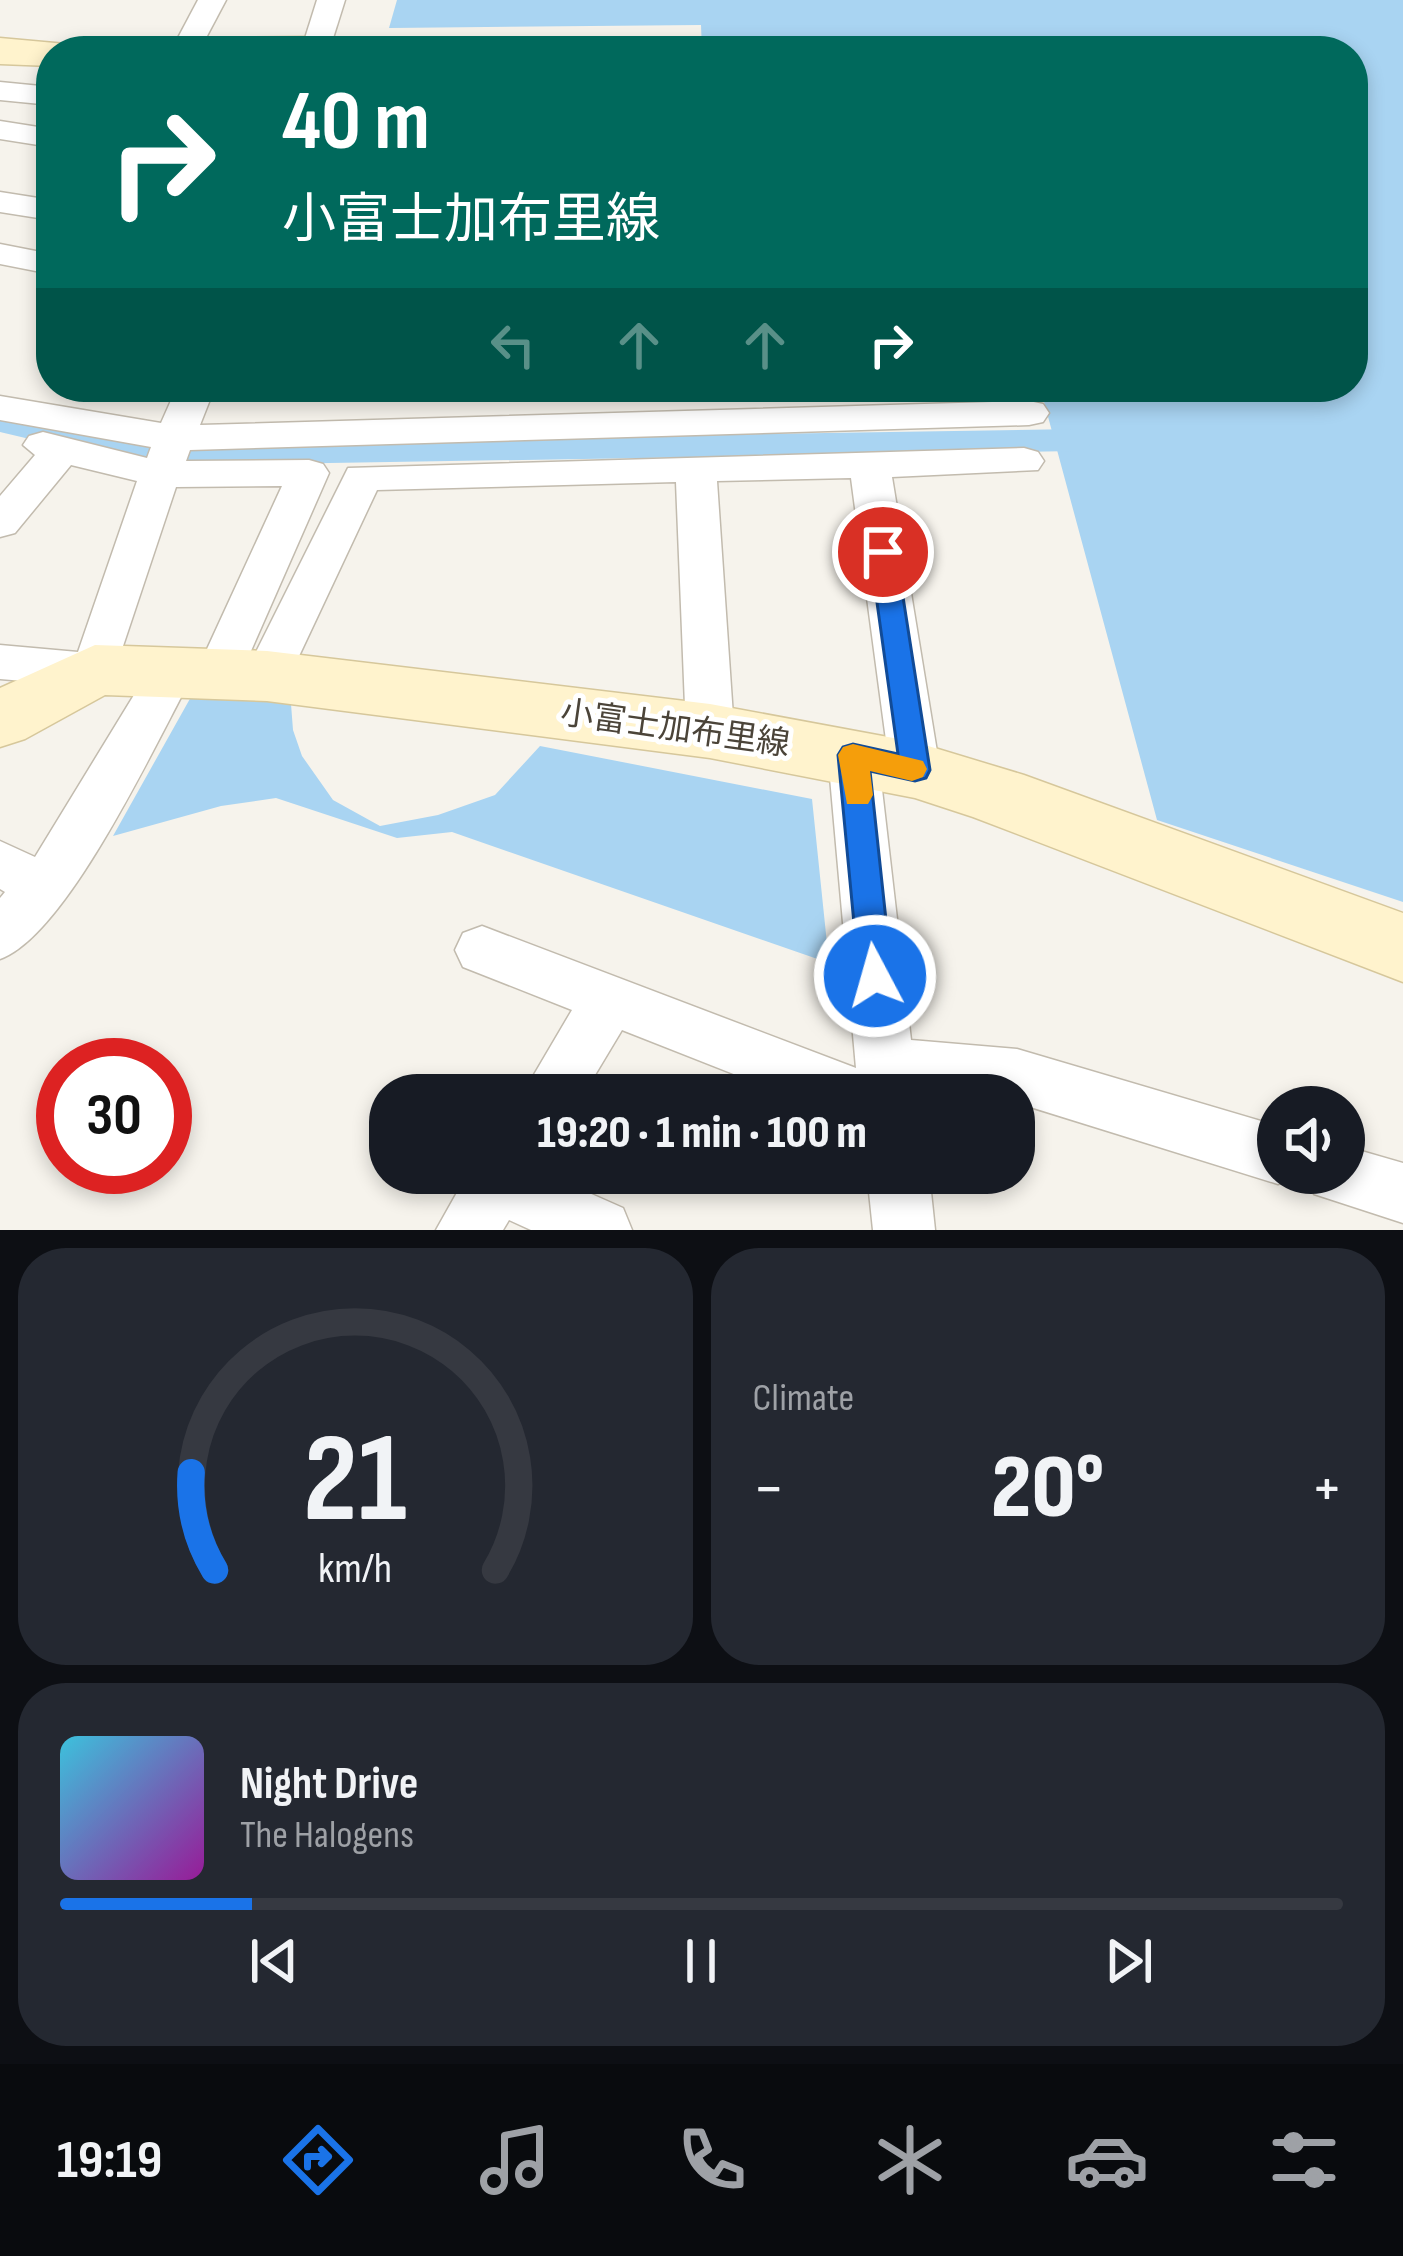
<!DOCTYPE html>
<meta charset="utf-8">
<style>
:root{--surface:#171b24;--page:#242831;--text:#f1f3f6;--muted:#9ea1a6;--line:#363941;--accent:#1a73e8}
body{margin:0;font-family:"Sofia Sans Condensed","Noto Sans JP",sans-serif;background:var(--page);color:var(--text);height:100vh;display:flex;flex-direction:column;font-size:45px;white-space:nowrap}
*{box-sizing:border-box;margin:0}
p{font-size:39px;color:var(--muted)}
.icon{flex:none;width:66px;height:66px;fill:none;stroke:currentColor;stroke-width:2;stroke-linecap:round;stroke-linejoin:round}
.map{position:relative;height:1230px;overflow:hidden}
.drawer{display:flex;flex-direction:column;gap:18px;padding:18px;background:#0d0f14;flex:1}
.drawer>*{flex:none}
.top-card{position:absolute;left:36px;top:36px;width:1332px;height:366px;border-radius:48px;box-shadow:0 6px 18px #0003;background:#00695c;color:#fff;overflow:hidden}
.fabs{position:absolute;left:1257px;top:1086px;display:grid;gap:24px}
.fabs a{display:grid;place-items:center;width:108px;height:108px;border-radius:50%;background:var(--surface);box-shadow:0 6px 18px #0003;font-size:60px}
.speed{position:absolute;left:36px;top:1038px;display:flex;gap:24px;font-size:60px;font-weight:700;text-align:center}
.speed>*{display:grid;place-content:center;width:156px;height:156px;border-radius:50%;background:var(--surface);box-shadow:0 6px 18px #0003;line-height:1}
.speed .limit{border:18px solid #d22;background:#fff;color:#111}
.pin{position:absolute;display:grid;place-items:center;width:102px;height:102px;color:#fff;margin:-51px;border:6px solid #fff;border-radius:50%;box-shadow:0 3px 12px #0007}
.me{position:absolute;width:132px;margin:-66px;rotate:354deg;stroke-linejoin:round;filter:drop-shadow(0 0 9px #0008)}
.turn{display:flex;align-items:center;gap:42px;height:252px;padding:0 48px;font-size:54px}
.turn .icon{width:156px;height:156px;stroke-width:2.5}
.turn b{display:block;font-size:84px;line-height:102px}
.lanes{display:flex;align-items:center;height:114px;padding:0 48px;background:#0003;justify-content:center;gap:60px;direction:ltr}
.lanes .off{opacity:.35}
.big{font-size:90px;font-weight:800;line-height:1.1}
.drawer .tile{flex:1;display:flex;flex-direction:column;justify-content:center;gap:18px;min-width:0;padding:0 42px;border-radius:48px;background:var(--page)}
.drawer .dial{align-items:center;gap:0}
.dial svg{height:312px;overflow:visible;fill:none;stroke:var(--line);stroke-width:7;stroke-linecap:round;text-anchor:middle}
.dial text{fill:var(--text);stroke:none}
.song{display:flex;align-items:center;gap:36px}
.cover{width:144px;height:144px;border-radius:18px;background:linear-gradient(135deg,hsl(190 70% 55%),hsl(300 70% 35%))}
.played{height:12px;border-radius:6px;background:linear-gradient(90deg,var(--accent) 15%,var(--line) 15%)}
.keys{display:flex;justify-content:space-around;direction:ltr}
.heat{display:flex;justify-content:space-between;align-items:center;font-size:66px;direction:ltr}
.drawer .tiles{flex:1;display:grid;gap:18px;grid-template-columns:1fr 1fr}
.tile:last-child{grid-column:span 2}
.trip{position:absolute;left:369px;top:1074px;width:666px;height:120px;border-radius:48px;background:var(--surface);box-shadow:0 6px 18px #0003;font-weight:800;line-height:120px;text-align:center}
.tab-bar{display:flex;height:192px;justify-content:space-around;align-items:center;background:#090b0e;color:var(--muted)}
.tab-bar .icon{width:84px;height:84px}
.tab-bar .current{color:var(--accent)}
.tab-bar b{font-size:54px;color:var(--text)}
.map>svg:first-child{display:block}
.water{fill:#a9d4f2}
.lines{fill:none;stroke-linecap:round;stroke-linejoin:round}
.canal{fill:#a9d4f2;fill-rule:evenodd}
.street-casing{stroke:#c2bbae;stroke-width:3}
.secondary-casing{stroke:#d6c79b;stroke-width:3}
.street{fill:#fff;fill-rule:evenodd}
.secondary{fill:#fff3cd;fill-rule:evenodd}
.route{fill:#1a73e8;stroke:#114b97;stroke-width:3}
.slow{fill:#f59e0b}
.labels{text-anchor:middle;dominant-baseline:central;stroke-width:10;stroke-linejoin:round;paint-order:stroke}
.street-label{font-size:33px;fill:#4b4439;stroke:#fff}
</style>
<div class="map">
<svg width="1403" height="1230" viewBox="0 0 1403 1230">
<rect width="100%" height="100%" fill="#f6f3ec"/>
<!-- water -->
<g class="water">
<path d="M397 0H1403V902L1157 820 1040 387H1353V51H702L701 25 389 28Z"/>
<path d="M196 688 291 704 293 730 302 756 333 800 380 826 438 815 495 795 540 746 812 799 829 963 452 832 397 838 276 798 221 806 113 836Z"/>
</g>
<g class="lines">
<!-- canal -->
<path class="canal" d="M0 410 144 444 1076 429 1088 432 1093 440 1088 448 1076 451 144 466 0 432Z"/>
<defs>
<g id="street">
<path d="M198 0H226L199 51H171Z"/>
<path d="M317 0H345L329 51H301Z"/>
<path d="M0 82 51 87V105L0 100Z"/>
<path d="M0 121 51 129V147L0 139Z"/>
<path d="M0 192 51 200V220L0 212Z"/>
<path d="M0 244 51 254V274L0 264Z"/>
<path d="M177 387H215L200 425 1029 401 1043 404 1049 413 1043 422 1029 425 190 450 186 461 309 460 323 464 329 473 236 685 219 690 202 685 196 673 282 486 176 487 111 682 95 687 0 679V645L78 652 137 481 71 465 15 533 0 537V496L35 455 23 445 29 436 43 432 147 458 151 447 0 420V396L161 423Z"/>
<path d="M1024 448 1038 452 1044 461 1038 470 892 477 940 770 932 784 915 789 898 784 890 770 851 478 717 481 734 731 727 744 710 749 693 744 686 731 676 482 377 490 284 688 267 693 250 688 244 676 348 468Z"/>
<path d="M172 654 188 659 195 671C158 738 68 935 0 959V898L5 892 0 889V841L35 857 156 659Z"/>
<path d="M853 736 870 742 878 755 911 1040 1017 1049 1278 1126V1173L1299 1175 1278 1184 1014 1102V1095H787L622 1030 583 1095H522L572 1010 463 967 455 950 463 933 482 926 856 1068 828 755 836 742Z"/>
<path d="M1344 1146 1403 1163V1223L1314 1194 1305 1173H1344Z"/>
<path d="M468 1173H544L623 1208 632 1230H531L509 1220 503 1230H436Z"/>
<path d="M867 1173H929L935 1230H873Z"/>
</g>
<g id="secondary">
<path d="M315 37 330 41 336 50 189 51 195 42 210 38Z"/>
<path d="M0 38 66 44 71 51H51V66L0 64Z"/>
<path d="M95 645 267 651 710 704 915 742 1024 775 1403 913V982L973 817 915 798 710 758 267 701 105 695 25 739 0 747V688Z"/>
</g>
</defs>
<!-- street casing -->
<use href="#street" class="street-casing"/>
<!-- secondary casing -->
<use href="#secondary" class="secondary-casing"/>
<!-- street -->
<use href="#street" class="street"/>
<!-- secondary -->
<use href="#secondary" class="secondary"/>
</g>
<!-- route -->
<path class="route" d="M883 543 896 552 930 770 926 778 915 781 870 771 892 976 887 986 875 990 864 986 859 976 838 755 843 747 853 744 898 754 870 552Z"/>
<!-- slow -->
<path class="slow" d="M853 744 923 761 927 769 923 777 912 781 870 771 873 795 868 804H847L838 755 843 747Z"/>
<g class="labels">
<!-- street labels -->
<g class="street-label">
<text transform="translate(675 729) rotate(8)">小富士加布里線</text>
</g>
</g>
</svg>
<div class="fabs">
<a><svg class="icon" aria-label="sound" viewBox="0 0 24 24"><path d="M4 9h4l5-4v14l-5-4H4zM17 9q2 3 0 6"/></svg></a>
</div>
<div class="speed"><div class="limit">30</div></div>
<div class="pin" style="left:883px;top:552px;background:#d93025"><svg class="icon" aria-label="arrive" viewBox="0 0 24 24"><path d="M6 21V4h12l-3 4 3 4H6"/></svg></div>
<svg class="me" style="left:875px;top:976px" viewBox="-20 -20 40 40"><circle r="17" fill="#1a73e8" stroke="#fff" stroke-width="3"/><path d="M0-11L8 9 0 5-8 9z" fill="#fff"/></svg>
<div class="trip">19:20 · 1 min · 100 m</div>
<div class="top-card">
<div class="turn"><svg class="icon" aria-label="right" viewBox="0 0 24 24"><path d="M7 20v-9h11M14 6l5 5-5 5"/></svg><div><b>40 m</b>小富士加布里線</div></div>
<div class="lanes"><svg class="icon off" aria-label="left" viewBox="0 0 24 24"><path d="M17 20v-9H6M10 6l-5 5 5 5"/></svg><svg class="icon off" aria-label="ahead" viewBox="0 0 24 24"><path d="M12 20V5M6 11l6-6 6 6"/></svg><svg class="icon off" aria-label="ahead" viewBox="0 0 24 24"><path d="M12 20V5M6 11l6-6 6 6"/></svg><svg class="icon" aria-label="right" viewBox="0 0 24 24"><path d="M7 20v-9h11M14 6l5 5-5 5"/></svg></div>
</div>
</div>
<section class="drawer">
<div class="tiles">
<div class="tile dial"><svg viewBox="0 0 100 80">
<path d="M14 69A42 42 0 1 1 86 69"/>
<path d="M14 69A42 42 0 0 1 8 44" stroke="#1a73e8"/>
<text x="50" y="56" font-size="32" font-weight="700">21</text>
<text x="50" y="72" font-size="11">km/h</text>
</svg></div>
<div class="tile"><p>Climate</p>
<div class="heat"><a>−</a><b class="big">20°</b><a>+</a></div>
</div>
<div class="tile">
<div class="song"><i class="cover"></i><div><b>Night Drive</b><p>The Halogens</p></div></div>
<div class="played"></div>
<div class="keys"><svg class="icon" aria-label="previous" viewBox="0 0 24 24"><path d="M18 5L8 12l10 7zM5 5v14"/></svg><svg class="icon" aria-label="pause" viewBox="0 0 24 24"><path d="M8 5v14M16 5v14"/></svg><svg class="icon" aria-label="next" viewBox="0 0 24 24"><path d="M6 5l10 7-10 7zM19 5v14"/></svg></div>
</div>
</div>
</section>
<nav class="tab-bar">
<b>19:19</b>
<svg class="icon current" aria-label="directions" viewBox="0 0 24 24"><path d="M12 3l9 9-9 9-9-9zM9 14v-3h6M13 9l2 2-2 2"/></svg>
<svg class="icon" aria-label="music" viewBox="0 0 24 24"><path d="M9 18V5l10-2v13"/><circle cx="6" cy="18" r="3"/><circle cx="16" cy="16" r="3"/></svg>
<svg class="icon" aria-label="phone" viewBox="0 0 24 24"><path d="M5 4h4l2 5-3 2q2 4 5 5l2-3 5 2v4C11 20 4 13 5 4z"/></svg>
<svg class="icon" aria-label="climate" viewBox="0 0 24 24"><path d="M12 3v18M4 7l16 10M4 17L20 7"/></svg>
<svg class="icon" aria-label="car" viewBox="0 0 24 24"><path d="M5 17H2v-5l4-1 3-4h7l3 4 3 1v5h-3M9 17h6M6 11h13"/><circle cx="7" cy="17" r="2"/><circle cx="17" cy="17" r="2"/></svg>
<svg class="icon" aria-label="filters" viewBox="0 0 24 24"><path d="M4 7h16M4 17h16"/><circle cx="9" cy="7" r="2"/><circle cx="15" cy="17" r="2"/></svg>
</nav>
